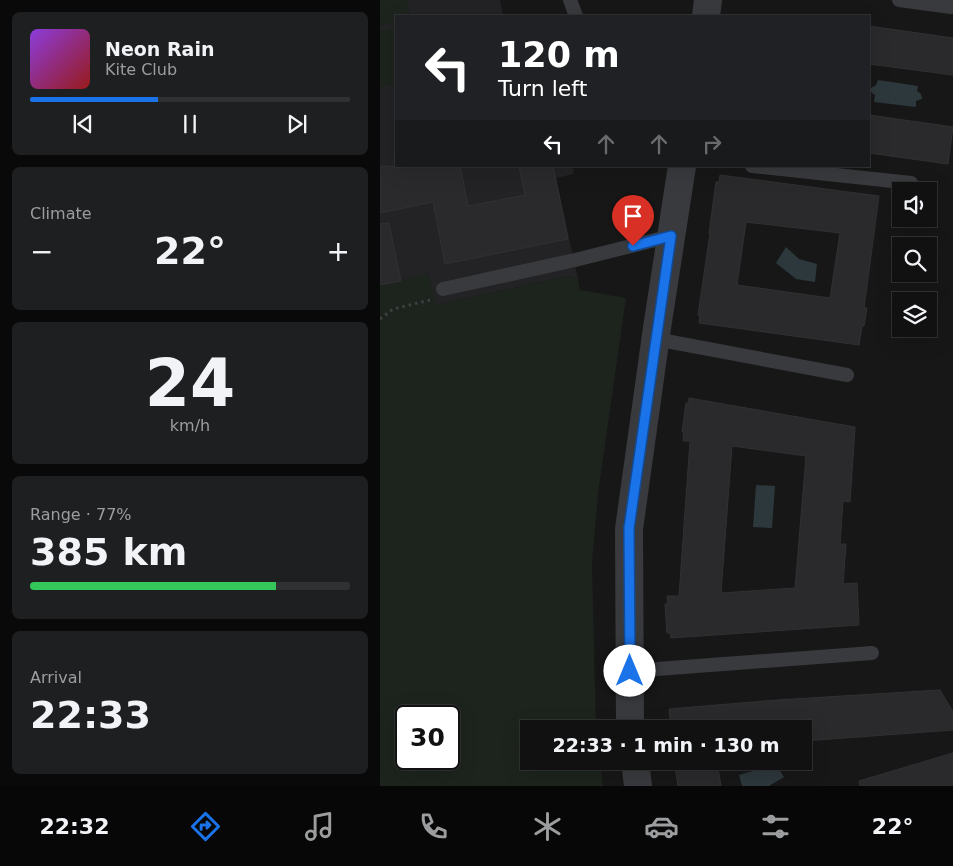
<!DOCTYPE html>
<meta charset="utf-8">
<style>
:root{--surface:#111112;--page:#1e1f20;--text:#f1f3f6;--muted:#9c9d9f;--line:#303132;--accent:#1a73e8}
body{margin:0;font-family:"DejaVu Sans",sans-serif;background:var(--page);color:var(--text);height:100vh;display:flex;flex-direction:column;font-size:19px;white-space:nowrap}
*{box-sizing:border-box;margin:0}
p{font-size:16px;color:var(--muted)}
.icon{flex:none;width:28px;height:28px;fill:none;stroke:currentColor;stroke-width:2;stroke-linecap:round;stroke-linejoin:round}
.map{position:relative;flex:1;overflow:hidden}
.sheet{display:flex;flex-direction:column;gap:12px;padding:12px;background:#09090a;width:380px}
.sheet>*{flex:none}
.hud{position:absolute;left:15px;top:15px;width:475px;height:152px;border-radius:0px;box-shadow:0 5px 20px #0002,0 0 0 1px var(--line);background:#202124;color:#fff;overflow:hidden}
.controls{position:absolute;left:512px;top:182px;display:grid;gap:10px}
.controls a{display:grid;place-items:center;width:45px;height:45px;border-radius:0px;background:var(--surface);box-shadow:0 5px 20px #0002,0 0 0 1px var(--line);font-size:25px}
.speed{position:absolute;left:15px;top:705px;display:flex;gap:10px;font-size:25px;font-weight:700;text-align:center}
.speed>*{display:grid;place-content:center;width:65px;height:65px;border-radius:50%;background:var(--surface);box-shadow:0 5px 20px #0002,0 0 0 1px var(--line);line-height:1}
.speed .limit{border:2px solid #111;border-radius:8px;background:#fff;color:#111}
.pin{position:absolute;display:grid;place-items:center;width:42px;height:42px;color:#fff;margin:-51px -21px;border-radius:50% 50% 50% 0;rotate:-45deg;box-shadow:0 0 5px #0007}
.pin .icon{rotate:45deg}
.me{position:absolute;width:55px;margin:-28px;rotate:0deg;stroke-linejoin:round;filter:drop-shadow(0 0 4px #0008)}
.turn{display:flex;align-items:center;gap:18px;height:105px;padding:0 20px;font-size:22px}
.turn .icon{width:65px;height:65px;stroke-width:2.5}
.turn b{display:block;font-size:35px;line-height:42px}
.lanes{display:flex;align-items:center;height:48px;padding:0 20px;background:#0003;justify-content:center;gap:25px;direction:ltr}
.lanes .off{opacity:.35}
.big{font-size:38px;font-weight:700;line-height:1.1}
.sheet .tile{flex:1;display:flex;flex-direction:column;justify-content:center;gap:8px;min-width:0;padding:0 18px;border-radius:8px;background:var(--page)}
.sheet .dial{align-items:center;gap:0}
.dial b{font-size:65px;line-height:1}
.song{display:flex;align-items:center;gap:15px}
.cover{width:60px;height:60px;border-radius:8px;background:linear-gradient(135deg,hsl(270 70% 55%),hsl(0 70% 35%))}
.played{height:5px;border-radius:2px;background:linear-gradient(90deg,var(--accent) 40%,var(--line) 40%)}
.keys{display:flex;justify-content:space-around;direction:ltr}
.heat{display:flex;justify-content:space-between;align-items:center;font-size:28px;direction:ltr}
.charge{height:8px;border-radius:4px;background:linear-gradient(90deg,#34c759 77%,var(--line) 0)}
.trip{position:absolute;left:140px;top:720px;width:292px;height:50px;border-radius:0px;background:var(--surface);box-shadow:0 5px 20px #0002,0 0 0 1px var(--line);font-weight:700;line-height:50px;text-align:center}
.tab-bar{display:flex;height:80px;justify-content:space-around;align-items:center;background:#070707;color:var(--muted)}
.tab-bar .icon{width:35px;height:35px}
.tab-bar .active{color:var(--accent)}
.tab-bar b{font-size:22px;color:var(--text)}
main{display:flex;flex:1;min-height:0}
.map>svg:first-child{display:block}
.built{fill:#232325}
.green{fill:#1d231d;fill-rule:evenodd}
.water{fill:#2d383c}
.building{fill:#2a2a2c;stroke:#313134;fill-rule:evenodd}
.lines{fill:none;stroke-linecap:round;stroke-linejoin:round}
.path{stroke:#3e4144;stroke-width:3;stroke-dasharray:2.5 4;stroke-linecap:butt}
.service{stroke:#383a3d;stroke-width:14}
.minor{stroke:#383a3d;stroke-width:28}
.route-casing{stroke:#114b97;stroke-width:12}
.route{stroke:#1a73e8;stroke-width:9}
</style>
<main>
<section class="sheet">
<div class="tile">
<div class="song"><i class="cover"></i><div><b>Neon Rain</b><p>Kite Club</p></div></div>
<div class="played"></div>
<div class="keys"><svg class="icon" aria-label="previous" viewBox="0 0 24 24"><path d="M18 5L8 12l10 7zM5 5v14"/></svg><svg class="icon" aria-label="pause" viewBox="0 0 24 24"><path d="M8 5v14M16 5v14"/></svg><svg class="icon" aria-label="next" viewBox="0 0 24 24"><path d="M6 5l10 7-10 7zM19 5v14"/></svg></div>
</div>
<div class="tile"><p>Climate</p>
<div class="heat"><a>−</a><b class="big">22°</b><a>+</a></div>
</div>
<div class="tile dial"><b>24</b><p>km/h</p></div>
<div class="tile"><p>Range · 77%</p><b class="big">385 km</b><div class="charge"></div></div>
<div class="tile"><p>Arrival</p><b class="big">22:33</b></div>
</section>
<div class="map">
<svg width="573" height="786" viewBox="0 0 573 786">
<rect width="100%" height="100%" fill="#171718"/>
<!-- built -->
<path class="built" d="M0 0H120L123 16H16V166H193L194 174 176 178 198 279 188 276 56 305 21 281 0 285Z"/>
<!-- green -->
<g class="green">
<path d="M0 0H27L30 16H16V22L0 26Z"/>
<path d="M16 28V84L0 87V31Z"/>
<path d="M48 273 56 305 188 276 198 279 200 290 246 298 218 494 212 563 216 729H149V761H220L223 786H0V285ZM26 716H69V759H26Z"/>
</g>
<!-- water -->
<g class="water">
<path d="M498 80 538 86 537 91 541 94 542 99 536 101V107L494 102 495 95 491 92V88L496 85Z"/>
<path d="M406 247 419 259 437 264 435 282 416 279 396 263Z"/>
<path d="M376 485 395 486 392 528 373 527Z"/>
<path d="M393 761H394L404 777 389 786H362L359 775 380 769Z"/>
</g>
<!-- building -->
<g class="building">
<path d="M489 26 573 38V75L489 64Z"/>
<path d="M489 115 573 127 568 164 489 153Z"/>
<path d="M0 166H80L88 206 145 195 139 166H173L188 239 65 264 53 202 0 213Z"/>
<path d="M340 175 499 196 484 308H487L484 326H482L479 345 319 323 320 315H318L330 233H329L336 182H339ZM366 222 460 233 450 298 357 285Z"/>
<path d="M9 223 21 281 0 285V224Z"/>
<path d="M309 398 475 427 470 502 463 501 460 544H466L463 584 477 583 479 625 291 638 290 633H287L285 604H288L287 596H299L310 441H303L304 432H302L306 403H308ZM352 446 426 456 415 588 341 593Z"/>
<path d="M560 690 573 712V730L424 741V729H291L289 709 397 700Z"/>
<path d="M573 753V786H480L479 781Z"/>
<path d="M337 761 341 786H298L294 761Z"/>
</g>
<g class="lines">
<!-- path -->
<path class="path" d="M0 319 13 309 50 300"/>
<!-- service -->
<g class="service">
<path d="M190 0 196 16"/>
<path d="M519 0 571 7"/>
<path d="M372 166 531 183"/>
<path d="M63 289 195 260 291 236"/>
<path d="M275 339 467 375"/>
<path d="M250 671 492 653"/>
</g>
<!-- minor -->
<g class="minor">
<path d="M326 16 328 0"/>
<path d="M250 729 249 529 277 328 302 166"/>
<path d="M255 761 258 786"/>
</g>
</g>
<g class="lines">
<defs>
<path id="route" d="M250 671 249 528 291 236 253 246"/>
</defs>
<!-- route casing -->
<use href="#route" class="route-casing"/>
<!-- route -->
<use href="#route" class="route"/>
</g>
</svg>
<div class="controls">
<a><svg class="icon" aria-label="sound" viewBox="0 0 24 24"><path d="M4 9h4l5-4v14l-5-4H4zM17 9q2 3 0 6"/></svg></a>
<a><svg class="icon" aria-label="search" viewBox="0 0 24 24"><circle cx="10" cy="10" r="6"/><path d="M15 15l6 6"/></svg></a>
<a><svg class="icon" aria-label="layers" viewBox="0 0 24 24"><path d="M12 4l9 5-9 5-9-5zM3 14l9 5 9-5"/></svg></a>
</div>
<div class="speed"><div class="limit">30</div></div>
<div class="pin" style="left:253px;top:246px;background:#d93025"><svg class="icon" aria-label="arrive" viewBox="0 0 24 24"><path d="M6 21V4h12l-3 4 3 4H6"/></svg></div>
<svg class="me" style="left:250px;top:671px" viewBox="-20 -20 40 40"><circle r="19" fill="#fff"/><path d="M0-13L10 11 0 6-10 11z" fill="#1a73e8"/></svg>
<div class="trip">22:33 · 1 min · 130 m</div>
<div class="hud">
<div class="turn"><svg class="icon" aria-label="left" viewBox="0 0 24 24"><path d="M17 20v-9H6M10 6l-5 5 5 5"/></svg><div><b>120 m</b>Turn left</div></div>
<div class="lanes"><svg class="icon" aria-label="left" viewBox="0 0 24 24"><path d="M17 20v-9H6M10 6l-5 5 5 5"/></svg><svg class="icon off" aria-label="ahead" viewBox="0 0 24 24"><path d="M12 20V5M6 11l6-6 6 6"/></svg><svg class="icon off" aria-label="ahead" viewBox="0 0 24 24"><path d="M12 20V5M6 11l6-6 6 6"/></svg><svg class="icon off" aria-label="right" viewBox="0 0 24 24"><path d="M7 20v-9h11M14 6l5 5-5 5"/></svg></div>
</div>
</div>
</main>
<nav class="tab-bar">
<b>22:32</b>
<svg class="icon active" aria-label="directions" viewBox="0 0 24 24"><path d="M12 3l9 9-9 9-9-9zM9 14v-3h6M13 9l2 2-2 2"/></svg>
<svg class="icon" aria-label="music" viewBox="0 0 24 24"><path d="M9 18V5l10-2v13"/><circle cx="6" cy="18" r="3"/><circle cx="16" cy="16" r="3"/></svg>
<svg class="icon" aria-label="phone" viewBox="0 0 24 24"><path d="M5 4h4l2 5-3 2q2 4 5 5l2-3 5 2v4C11 20 4 13 5 4z"/></svg>
<svg class="icon" aria-label="climate" viewBox="0 0 24 24"><path d="M12 3v18M4 7l16 10M4 17L20 7"/></svg>
<svg class="icon" aria-label="car" viewBox="0 0 24 24"><path d="M5 17H2v-5l4-1 3-4h7l3 4 3 1v5h-3M9 17h6M6 11h13"/><circle cx="7" cy="17" r="2"/><circle cx="17" cy="17" r="2"/></svg>
<svg class="icon" aria-label="filters" viewBox="0 0 24 24"><path d="M4 7h16M4 17h16"/><circle cx="9" cy="7" r="2"/><circle cx="15" cy="17" r="2"/></svg>
<b>22°</b>
</nav>
